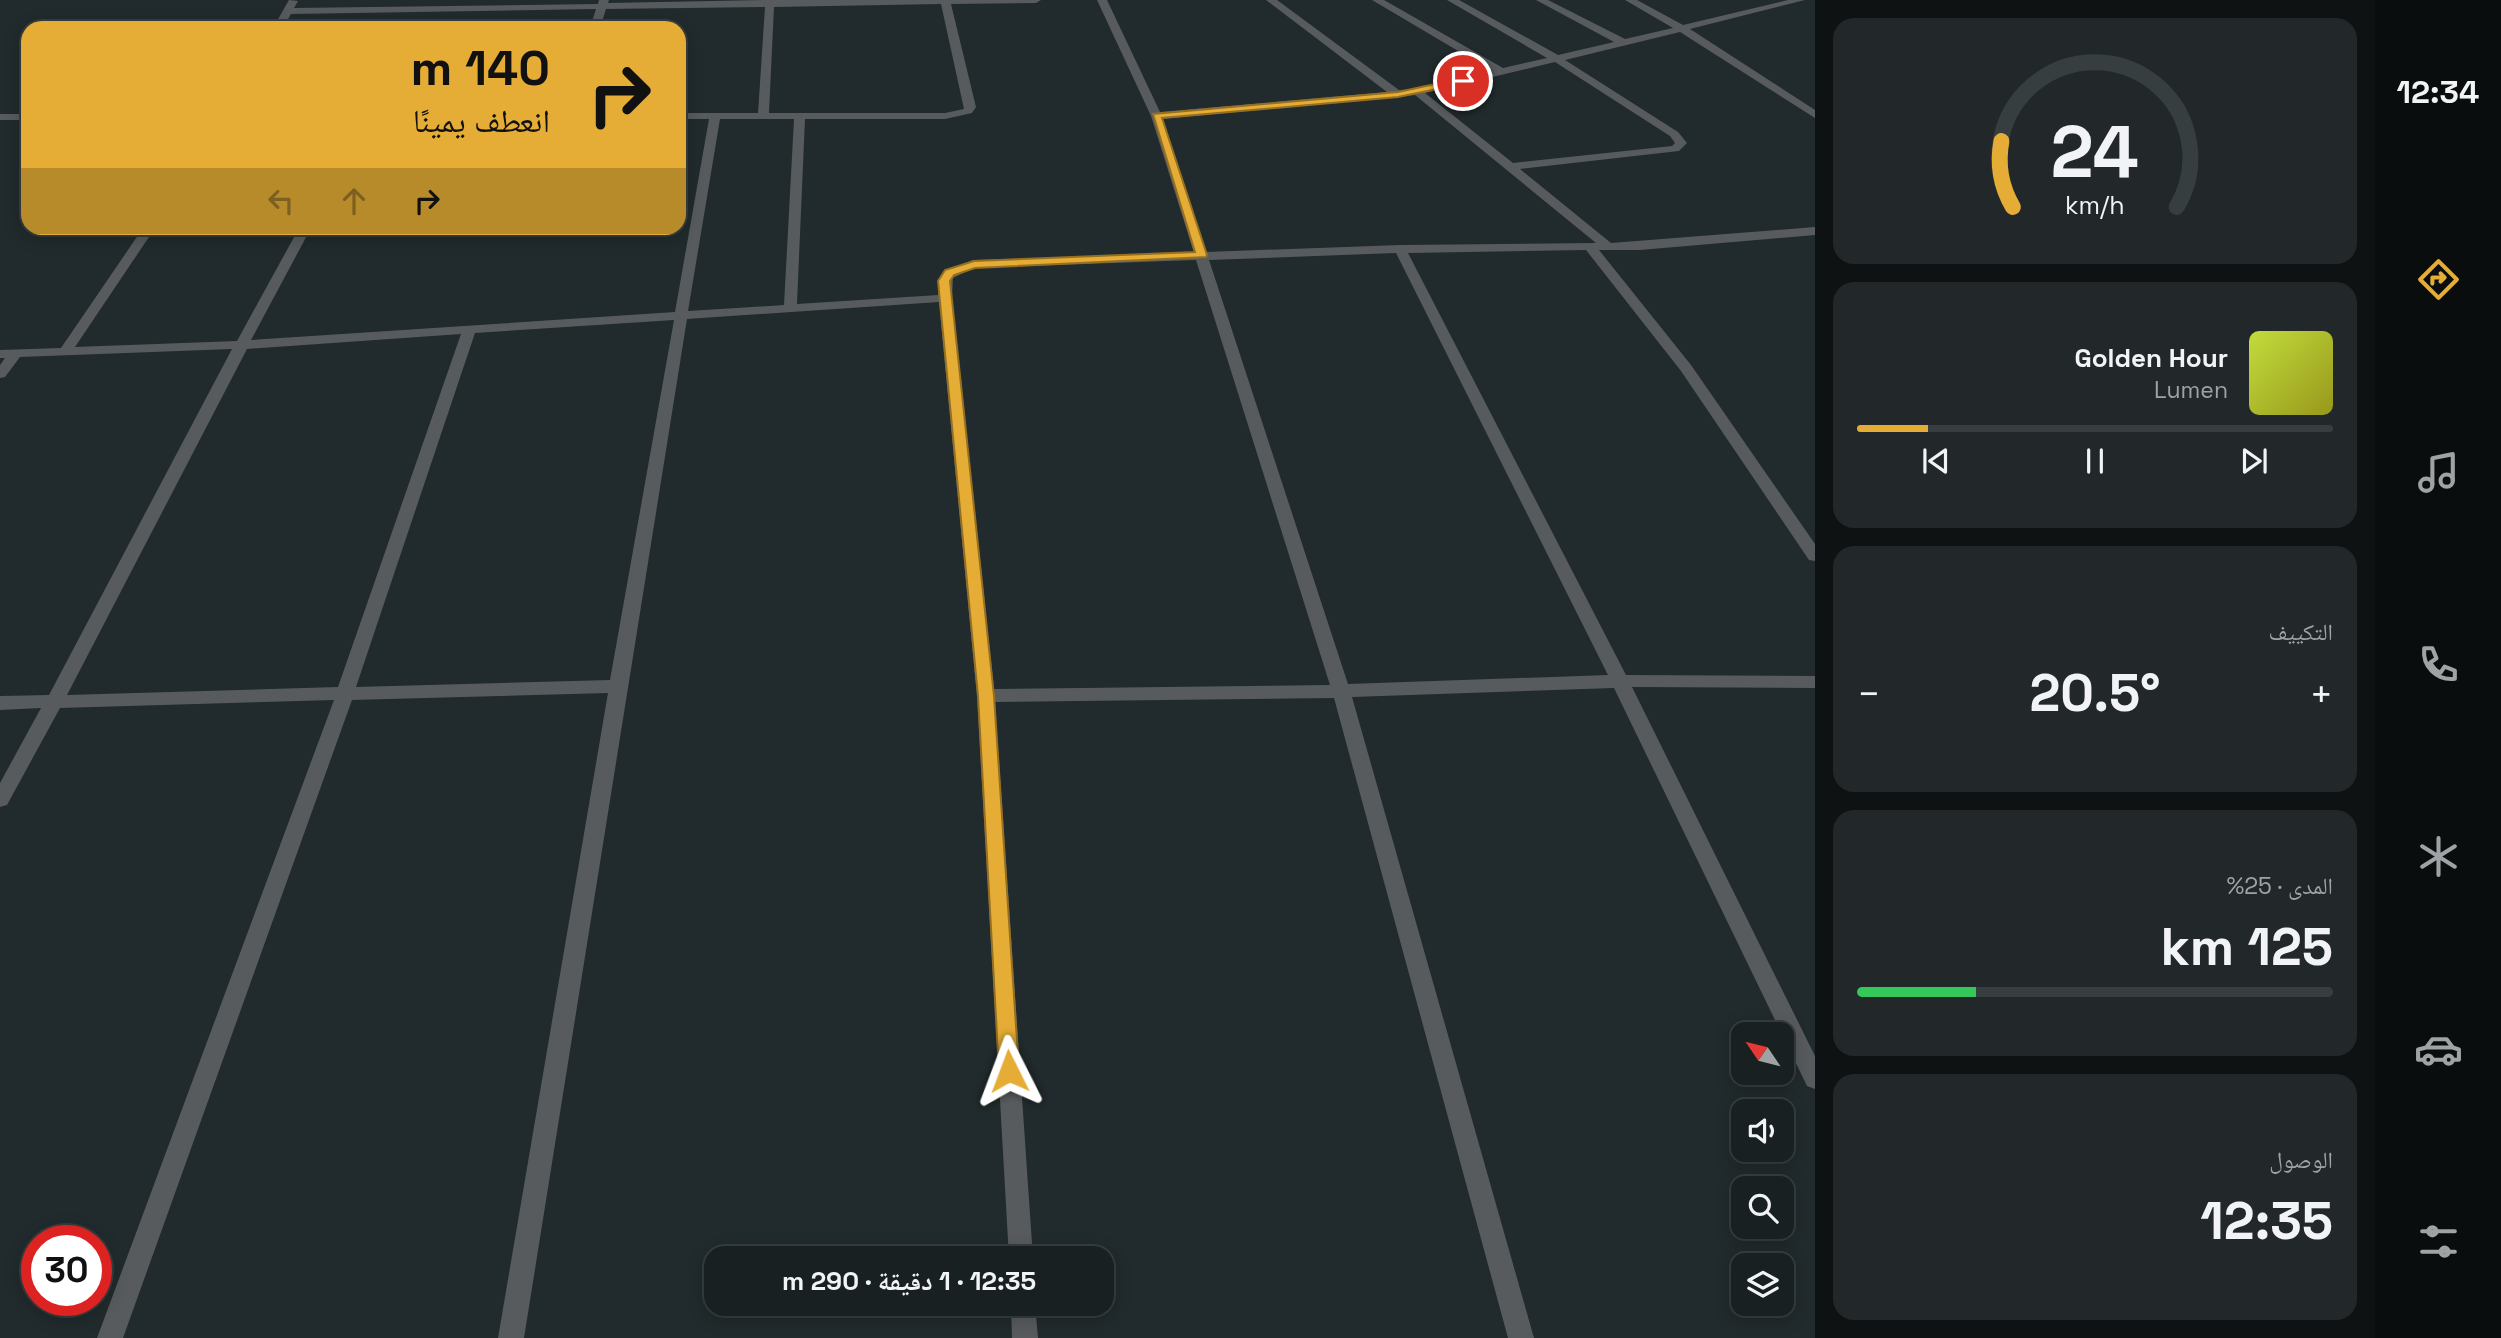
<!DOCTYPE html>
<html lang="ar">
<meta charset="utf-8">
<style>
:root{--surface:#192021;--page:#22282a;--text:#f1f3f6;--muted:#9fa3a5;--line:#373e3f;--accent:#e5ad35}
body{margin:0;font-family:"Space Grotesk","Noto Naskh Arabic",sans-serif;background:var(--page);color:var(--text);direction:rtl;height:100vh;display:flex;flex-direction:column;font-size:26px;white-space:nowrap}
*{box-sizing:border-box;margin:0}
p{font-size:23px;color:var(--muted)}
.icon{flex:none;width:38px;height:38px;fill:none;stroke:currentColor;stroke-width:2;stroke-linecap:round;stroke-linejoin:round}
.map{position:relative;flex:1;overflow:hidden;direction:ltr}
.sheet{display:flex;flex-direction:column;gap:18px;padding:18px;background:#0e1212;width:560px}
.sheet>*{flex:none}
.banner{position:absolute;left:21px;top:21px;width:665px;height:214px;border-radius:21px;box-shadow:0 4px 18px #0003,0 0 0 2px var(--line);direction:rtl;background:#e5ad35;color:#111;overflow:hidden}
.needle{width:46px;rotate:305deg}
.tools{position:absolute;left:1731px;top:1022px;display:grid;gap:14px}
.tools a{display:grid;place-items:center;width:63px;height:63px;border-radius:14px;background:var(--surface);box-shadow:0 4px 18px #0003,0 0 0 2px var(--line);font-size:35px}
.speed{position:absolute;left:21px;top:1225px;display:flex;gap:14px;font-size:35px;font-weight:700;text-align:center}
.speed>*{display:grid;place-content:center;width:91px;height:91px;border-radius:50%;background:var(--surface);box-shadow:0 4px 18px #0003,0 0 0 2px var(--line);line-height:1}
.speed .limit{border:10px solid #d22;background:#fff;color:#111}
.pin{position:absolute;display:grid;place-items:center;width:60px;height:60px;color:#fff;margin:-30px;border:4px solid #fff;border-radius:50%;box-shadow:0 2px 7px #0007}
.me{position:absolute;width:77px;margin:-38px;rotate:357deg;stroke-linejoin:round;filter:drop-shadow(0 0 5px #0008)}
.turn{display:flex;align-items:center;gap:24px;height:147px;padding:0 21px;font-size:32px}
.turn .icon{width:91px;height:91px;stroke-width:2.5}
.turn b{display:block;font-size:49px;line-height:60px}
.lanes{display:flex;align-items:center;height:66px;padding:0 21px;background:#0003;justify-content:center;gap:35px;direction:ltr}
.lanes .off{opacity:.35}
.big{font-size:52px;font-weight:700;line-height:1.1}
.sheet .card{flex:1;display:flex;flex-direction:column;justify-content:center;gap:10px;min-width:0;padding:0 24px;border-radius:21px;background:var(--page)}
.sheet .dial{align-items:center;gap:0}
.dial svg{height:182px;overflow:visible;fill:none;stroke:var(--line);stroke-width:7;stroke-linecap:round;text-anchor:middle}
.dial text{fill:var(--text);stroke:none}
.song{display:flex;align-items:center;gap:21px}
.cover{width:84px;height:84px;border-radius:10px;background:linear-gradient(135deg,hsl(70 70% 55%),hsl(60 70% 35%))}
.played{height:7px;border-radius:4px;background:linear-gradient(90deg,var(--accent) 15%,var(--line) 15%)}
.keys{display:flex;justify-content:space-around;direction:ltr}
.heat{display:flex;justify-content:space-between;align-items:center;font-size:38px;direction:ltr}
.charge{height:10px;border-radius:5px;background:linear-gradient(90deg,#34c759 25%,var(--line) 0)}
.trip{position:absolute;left:704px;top:1246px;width:410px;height:70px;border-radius:21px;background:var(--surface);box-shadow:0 4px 18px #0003,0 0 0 2px var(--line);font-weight:700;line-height:70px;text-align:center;direction:rtl}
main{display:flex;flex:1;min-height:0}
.dock{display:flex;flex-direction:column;width:126px;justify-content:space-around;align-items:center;background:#0a0d0d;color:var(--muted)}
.dock .icon{width:49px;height:49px}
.dock .selected{color:var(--accent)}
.dock b{font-size:32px;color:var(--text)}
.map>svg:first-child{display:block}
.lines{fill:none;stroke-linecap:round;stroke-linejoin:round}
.minor{fill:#585b5d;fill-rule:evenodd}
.route{fill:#e5ad35;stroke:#957022;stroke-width:2}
</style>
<main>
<nav class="dock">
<b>12:34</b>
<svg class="icon selected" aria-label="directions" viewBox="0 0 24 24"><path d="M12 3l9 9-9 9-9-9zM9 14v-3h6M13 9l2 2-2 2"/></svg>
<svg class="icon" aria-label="music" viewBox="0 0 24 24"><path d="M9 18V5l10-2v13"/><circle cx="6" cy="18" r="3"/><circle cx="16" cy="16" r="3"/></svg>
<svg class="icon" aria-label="phone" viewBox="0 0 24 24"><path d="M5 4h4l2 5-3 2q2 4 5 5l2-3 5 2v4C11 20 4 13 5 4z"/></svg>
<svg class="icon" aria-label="climate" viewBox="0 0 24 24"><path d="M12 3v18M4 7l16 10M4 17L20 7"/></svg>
<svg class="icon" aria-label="car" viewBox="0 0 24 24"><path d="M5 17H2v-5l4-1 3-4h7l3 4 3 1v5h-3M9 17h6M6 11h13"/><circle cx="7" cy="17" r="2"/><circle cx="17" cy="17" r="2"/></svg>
<svg class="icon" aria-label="filters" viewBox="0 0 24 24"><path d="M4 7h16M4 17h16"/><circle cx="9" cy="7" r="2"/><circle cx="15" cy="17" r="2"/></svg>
</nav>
<section class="sheet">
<div class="card dial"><svg viewBox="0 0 100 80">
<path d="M14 69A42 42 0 1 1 86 69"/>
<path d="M14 69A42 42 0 0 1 9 40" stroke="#e5ad35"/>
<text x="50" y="56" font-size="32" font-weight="700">24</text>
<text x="50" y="72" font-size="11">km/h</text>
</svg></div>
<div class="card">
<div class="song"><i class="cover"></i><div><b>Golden Hour</b><p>Lumen</p></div></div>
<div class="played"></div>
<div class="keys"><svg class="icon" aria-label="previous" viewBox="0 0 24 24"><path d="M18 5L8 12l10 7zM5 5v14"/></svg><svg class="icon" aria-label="pause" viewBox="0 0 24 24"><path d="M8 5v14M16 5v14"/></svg><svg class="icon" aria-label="next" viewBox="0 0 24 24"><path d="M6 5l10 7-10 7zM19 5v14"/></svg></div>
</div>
<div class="card"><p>التكييف</p>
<div class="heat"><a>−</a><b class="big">20.5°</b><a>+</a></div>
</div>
<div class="card"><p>المدى · 25%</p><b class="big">125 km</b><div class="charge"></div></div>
<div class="card"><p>الوصول</p><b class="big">12:35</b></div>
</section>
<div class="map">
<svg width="1815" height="1338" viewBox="0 0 1815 1338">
<rect width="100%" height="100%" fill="#212a2c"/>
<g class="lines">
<!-- minor -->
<g class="minor">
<path d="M289 0 298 1 294 8 598 4 599 0H609L608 3 765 0H1041L1036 3 951 4 976 107 972 113 945 119H805L797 304 938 295 939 283 945 271 973 260 1194 253 1151 116 1097 0H1107L1160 112 1387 92 1266 0H1277L1399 90 1417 89 1492 71 1372 0H1384L1503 68 1547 58 1447 0H1459L1558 55 1614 42 1536 0H1548L1625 39 1673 28 1625 0H1637L1683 25 1788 0H1805L1690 29 1815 110V118L1680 32 1565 60 1678 132 1687 143 1679 151 1520 169 1611 243 1815 227V235L1640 250H1599L1691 365 1815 544V561L1809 560 1681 371 1586 250 1408 253 1626 675 1815 676V688L1632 687 1815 1056V1089L1807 1086 1614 688 1352 697 1534 1338H1508L1334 698 995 702 1033 1258H1009L977 696 939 302 687 319 524 1338H498L608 693 352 700 123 1338H97L334 700 60 708 7 805 0 807V783L41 708 0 710V696L49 695 232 349 20 357 5 377 0 378V365L5 358H0V350L61 348 143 228H155L75 347 237 341 299 228H311L251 340 675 312 709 119H679V113H758L765 7 606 9 600 28H590L596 9 291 14 283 28H273ZM941 4 964 109 945 113H769L774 7ZM1555 62 1670 136 1675 143 1672 146 1513 163 1425 93ZM1415 95 1596 243 1400 245 1206 252 1162 119ZM720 119H794L784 305 688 311ZM1396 253 1608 675 1348 684 1209 260ZM1196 260 1330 685 994 689 952 298 953 278 973 268ZM674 320 610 680 356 687 475 333ZM461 334 338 687 67 695 247 349Z"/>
<rect x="0" y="114" width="28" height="6"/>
<path d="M1011 1304H1035L1038 1338H1012Z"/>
</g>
</g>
<!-- route -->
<path class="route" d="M1463 78 1467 79V83L1398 97 1162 118 1207 255 1206 257 975 268 954 275 950 281 994 696 1019 1071 1016 1077 1009 1080 1002 1077 999 1071 978 696 938 281 945 270 974 261 1195 252 1153 114 1398 92Z"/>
</svg>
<div class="tools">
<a><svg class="needle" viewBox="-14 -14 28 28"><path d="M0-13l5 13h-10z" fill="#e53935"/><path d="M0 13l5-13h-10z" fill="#9fa3a5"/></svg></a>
<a><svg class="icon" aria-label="sound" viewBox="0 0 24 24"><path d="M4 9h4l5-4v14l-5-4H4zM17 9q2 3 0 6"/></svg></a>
<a><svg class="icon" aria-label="search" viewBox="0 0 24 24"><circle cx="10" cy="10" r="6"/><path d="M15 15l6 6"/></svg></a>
<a><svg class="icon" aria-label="layers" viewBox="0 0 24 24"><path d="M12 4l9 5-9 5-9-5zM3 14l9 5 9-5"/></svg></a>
</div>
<div class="speed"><div class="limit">30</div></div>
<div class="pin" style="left:1463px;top:81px;background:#d93025"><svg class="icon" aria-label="arrive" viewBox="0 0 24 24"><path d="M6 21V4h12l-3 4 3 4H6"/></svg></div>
<svg class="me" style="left:1009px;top:1071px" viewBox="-20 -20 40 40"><path d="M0-17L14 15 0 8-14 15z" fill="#e5ad35" stroke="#fff" stroke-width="4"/></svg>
<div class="trip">12:35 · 1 دقيقة · 290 m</div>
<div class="banner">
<div class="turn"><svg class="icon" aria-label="right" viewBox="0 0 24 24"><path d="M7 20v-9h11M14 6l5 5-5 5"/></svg><div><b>140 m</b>انعطف يمينًا</div></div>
<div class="lanes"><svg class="icon off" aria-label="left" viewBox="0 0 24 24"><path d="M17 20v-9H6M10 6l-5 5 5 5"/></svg><svg class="icon off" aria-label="ahead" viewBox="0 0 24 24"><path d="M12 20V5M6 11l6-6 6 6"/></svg><svg class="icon" aria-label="right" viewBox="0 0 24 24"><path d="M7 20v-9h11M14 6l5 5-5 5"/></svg></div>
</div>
</div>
</main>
